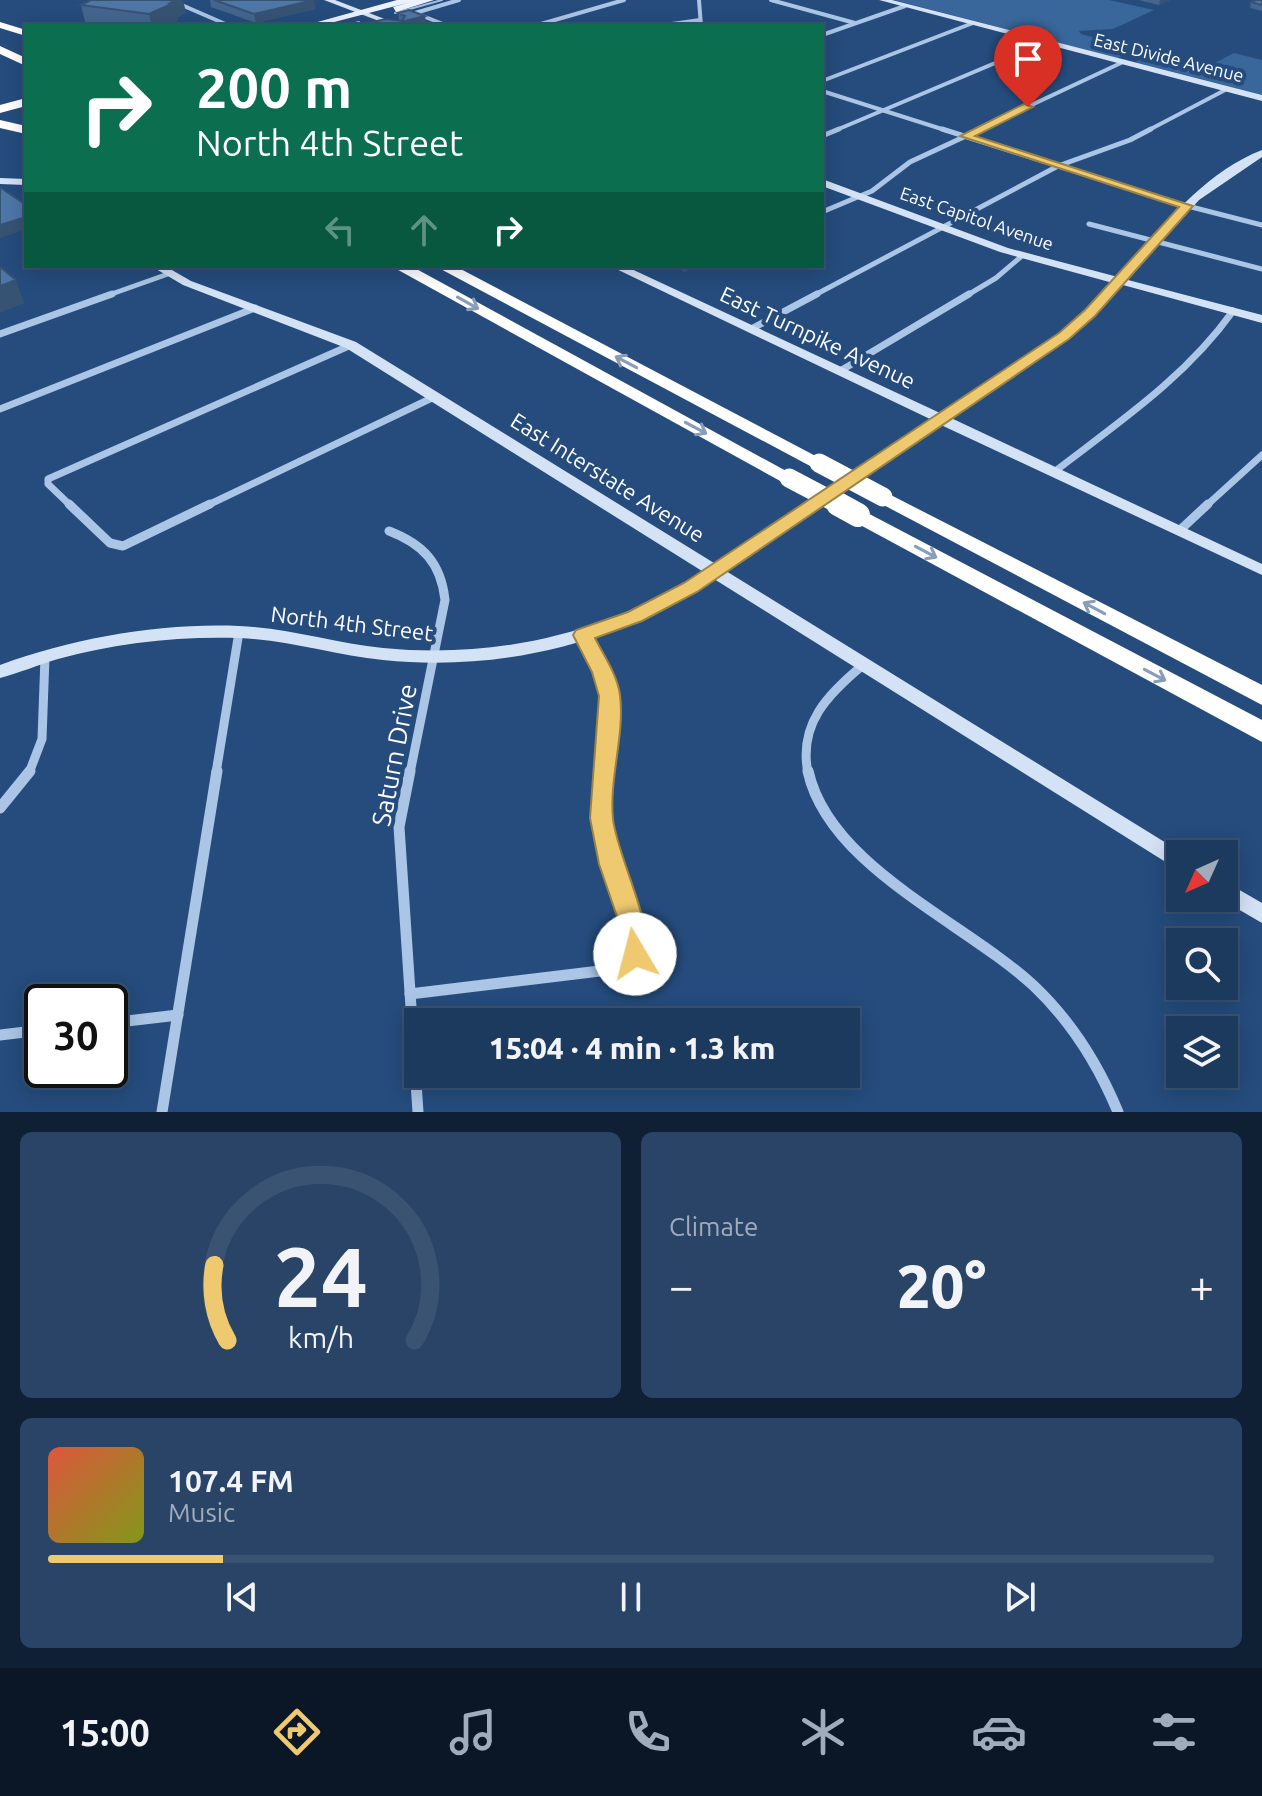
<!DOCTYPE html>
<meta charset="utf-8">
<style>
:root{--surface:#1c395e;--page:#294467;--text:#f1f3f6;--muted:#a0acbc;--line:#3a5373;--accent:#eec96f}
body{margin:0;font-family:Ubuntu,sans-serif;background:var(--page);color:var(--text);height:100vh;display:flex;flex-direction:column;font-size:30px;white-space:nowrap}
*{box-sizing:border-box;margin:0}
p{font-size:26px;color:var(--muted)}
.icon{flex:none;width:44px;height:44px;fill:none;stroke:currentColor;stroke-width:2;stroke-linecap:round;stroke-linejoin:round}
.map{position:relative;height:1112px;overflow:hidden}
.panel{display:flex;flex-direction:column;gap:20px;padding:20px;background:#0f1f34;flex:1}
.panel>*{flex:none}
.hud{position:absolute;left:24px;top:24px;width:800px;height:244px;border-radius:0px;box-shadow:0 4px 20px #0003,0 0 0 2px var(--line);background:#0b6e4f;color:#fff;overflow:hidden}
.needle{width:52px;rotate:225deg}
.fabs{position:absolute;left:1166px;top:840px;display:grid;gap:16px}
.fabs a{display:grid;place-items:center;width:72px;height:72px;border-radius:0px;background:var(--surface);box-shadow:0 4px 20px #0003,0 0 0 2px var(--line);font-size:40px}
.speed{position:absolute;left:24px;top:984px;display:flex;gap:16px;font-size:40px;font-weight:700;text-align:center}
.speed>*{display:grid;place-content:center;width:104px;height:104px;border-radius:50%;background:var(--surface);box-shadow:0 4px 20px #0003,0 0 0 2px var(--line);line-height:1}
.speed .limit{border:4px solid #111;border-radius:12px;background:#fff;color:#111}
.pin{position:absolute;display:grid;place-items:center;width:68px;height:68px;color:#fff;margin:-82px -34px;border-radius:50% 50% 50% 0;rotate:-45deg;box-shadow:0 0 8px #0007}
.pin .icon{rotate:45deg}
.me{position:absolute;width:88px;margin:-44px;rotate:352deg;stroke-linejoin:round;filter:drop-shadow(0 0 6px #0008)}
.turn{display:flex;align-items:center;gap:28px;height:168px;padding:0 40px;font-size:36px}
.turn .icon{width:104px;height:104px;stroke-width:2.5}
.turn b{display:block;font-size:56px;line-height:68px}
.lanes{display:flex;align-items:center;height:76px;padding:0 40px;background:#0003;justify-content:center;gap:40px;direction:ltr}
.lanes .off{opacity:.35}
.big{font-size:60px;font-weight:800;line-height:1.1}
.panel .card{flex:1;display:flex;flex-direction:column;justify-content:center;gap:12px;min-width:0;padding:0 28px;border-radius:12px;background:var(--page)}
.panel .dial{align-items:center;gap:0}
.dial svg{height:208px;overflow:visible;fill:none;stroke:var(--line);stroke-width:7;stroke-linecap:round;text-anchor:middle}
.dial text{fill:var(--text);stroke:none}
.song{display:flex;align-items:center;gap:24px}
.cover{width:96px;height:96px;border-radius:12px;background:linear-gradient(135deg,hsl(10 70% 55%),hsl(70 70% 35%))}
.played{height:8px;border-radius:4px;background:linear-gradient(90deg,var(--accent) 15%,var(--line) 15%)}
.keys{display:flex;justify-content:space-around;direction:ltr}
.heat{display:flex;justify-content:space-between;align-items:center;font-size:44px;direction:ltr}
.panel .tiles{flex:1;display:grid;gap:20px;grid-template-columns:1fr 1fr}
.card:last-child{grid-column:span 2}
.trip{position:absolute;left:404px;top:1008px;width:456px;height:80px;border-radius:0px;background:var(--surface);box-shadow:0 4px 20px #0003,0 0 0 2px var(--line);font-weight:800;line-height:80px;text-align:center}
.dock{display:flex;height:128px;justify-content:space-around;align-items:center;background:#0b1726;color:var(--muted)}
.dock .icon{width:56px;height:56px}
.dock .current{color:var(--accent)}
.dock b{font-size:36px;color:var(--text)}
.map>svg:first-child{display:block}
.green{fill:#39669b}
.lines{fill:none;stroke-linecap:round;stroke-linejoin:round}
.stream{stroke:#9fc0e6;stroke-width:2}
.street-far4{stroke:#aac5e5;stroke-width:4}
.street-far3{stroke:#aac5e5;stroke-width:5}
.street-far2{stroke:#aac5e5;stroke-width:7}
.street-far1{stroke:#aac5e5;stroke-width:9}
.street{stroke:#aac5e5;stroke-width:11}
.secondary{fill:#d4e2f5;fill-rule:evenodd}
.primary{fill:#ebf2fd;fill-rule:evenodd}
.highway{fill:#fff;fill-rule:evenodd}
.highway-bridge-far1{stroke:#fff;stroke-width:19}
.highway-bridge{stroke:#fff;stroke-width:24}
.wall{fill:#43658f}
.shaded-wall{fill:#375374}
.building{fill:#4e76a6;stroke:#375374;stroke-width:2}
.oneway{stroke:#879db8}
.route{fill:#eec96f;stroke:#9b8348;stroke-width:2}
.labels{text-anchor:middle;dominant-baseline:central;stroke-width:8;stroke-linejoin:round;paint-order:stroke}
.far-street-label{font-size:18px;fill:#fff;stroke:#254c7d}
.street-label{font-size:22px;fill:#fff;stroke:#254c7d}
.near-street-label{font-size:26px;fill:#fff;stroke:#254c7d}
</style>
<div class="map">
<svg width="1262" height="1112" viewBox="0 0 1262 1112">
<rect width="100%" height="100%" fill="#254c7d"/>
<!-- green -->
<g class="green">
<path d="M894 0H1109L1154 10 1113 29 1079 31 1081 34 1139 50 1117 58Z"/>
<path d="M1155 53 1207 67 1234 53 1262 60V95L1135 62Z"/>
</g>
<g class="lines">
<!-- stream -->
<g class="stream">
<path d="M395 13 442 0"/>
<path d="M343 26 359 22"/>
</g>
<!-- street-far4 -->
<g class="street-far4">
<path d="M170 0 230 26"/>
<path d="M699 0 701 26"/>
<path d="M771 0 855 23"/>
<path d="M448 26 415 13 459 0"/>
<path d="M534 26 624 0"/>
<path d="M658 26 700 20"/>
<path d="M822 35 905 6"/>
<path d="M822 81 973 23"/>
<path d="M822 91 948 131"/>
<path d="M834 131 1045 42"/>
<path d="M976 131 1123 62"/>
<path d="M1147 131 1227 89"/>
</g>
<!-- street-far3 -->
<g class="street-far3">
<path d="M942 129 1172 202 1262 225"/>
<path d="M822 136 839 129"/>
<path d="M822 212 872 191 910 162 981 129"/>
<path d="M1089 224 1262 269"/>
<path d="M106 296 168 274"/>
<path d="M813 296 1058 166 1130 140 1151 129"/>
<path d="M966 296 996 278 1023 255"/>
</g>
<!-- street-far2 -->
<g class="street-far2">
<path d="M751 329 817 294"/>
<path d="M0 334 112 294"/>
<path d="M840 371 969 294"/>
<path d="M0 409 255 308"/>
<path d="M1054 472C1119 422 1185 378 1233 311"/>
<path d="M71 506 48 484V479L351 345"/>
<path d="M206 506 434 397"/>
<path d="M1206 506 1262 455"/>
</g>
<!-- street-far1 -->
<g class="street-far1">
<path d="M69 504 110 543 123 546 210 504"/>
<path d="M389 531C423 544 441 563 445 600L410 773"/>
<path d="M1179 531 1208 504"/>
<path d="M583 635C613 688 613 714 606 773"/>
<path d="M29 773 42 739 45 657"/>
<path d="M216 773 239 632"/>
<path d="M808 773C798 724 828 694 863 665"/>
</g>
<!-- street -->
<g class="street">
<path d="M410 771 399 827 418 1112"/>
<path d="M808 771C829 867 965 922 1034 986 1072 1022 1098 1064 1118 1112"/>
<path d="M0 808 30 771"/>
<path d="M410 994 608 970 628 961 635 954C638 917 617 887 608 852 601 826 603 798 606 771"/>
<path d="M110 1023 178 1015"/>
<path d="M0 1035 42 1030"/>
<path d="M162 1112 217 771"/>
</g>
<!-- secondary -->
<g class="secondary">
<path d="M324 0H335L403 26H392Z"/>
<path d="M879 0H892L1262 95V101Z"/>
<path d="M1262 150V157L1199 200 1128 280 1262 315V323L1123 285 1068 339 951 418 1262 564V575L941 425 726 571 1184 854H1180V871L714 579C617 644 499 672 383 660 335 655 288 640 239 638 178 636 116 643 58 659 38 665 19 673 0 678V665C76 638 157 623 239 626 288 628 335 643 383 648 495 659 608 634 702 571L346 348 183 285 151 266H165L191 281 356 342 714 563 930 419 610 266H625L940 413 1060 333 1113 283 1000 252 822 186V179L1008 248 1118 277C1160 230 1201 174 1262 150Z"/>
<path d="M0 178 26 179V185L0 184Z"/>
<path d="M1224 881 1262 903V923L1219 898H1224Z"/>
</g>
<!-- primary -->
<path class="primary" d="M397 0H434L396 12 393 7 411 2 319 26H303Z"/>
<!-- highway -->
<g class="highway">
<path d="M0 22 26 30V36L0 28Z"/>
<path d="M0 46 26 58V66L0 54Z"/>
<path d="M26 98V106L0 113V105Z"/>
<path d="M0 120 26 126V134L0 128Z"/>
<path d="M391 266H411L799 478 789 484 782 482Z"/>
<path d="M435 266H455L829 463 826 467H812Z"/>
<path d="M883 491 1262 685V705L876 501 873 497 876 493Z"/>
<path d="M858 508 1262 720V742L851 520 847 515Z"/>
</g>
<!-- highway-bridge-far1 -->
<g class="highway-bridge-far1">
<path d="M819 463 883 497"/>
<path d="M789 478 842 506"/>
</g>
<!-- highway-bridge -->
<path class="highway-bridge" d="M838 504 858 515"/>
</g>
<!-- wall -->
<g class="wall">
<path d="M210 0H313L315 9 256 23 211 7Z"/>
<path d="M1138 0H1170L1159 5Z"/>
<path d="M1262 0V11L1250 8 1251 2Z"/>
<path d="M81 5 186 12 177 18 178 20 165 26H118L85 22Z"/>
<path d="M398 13 425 16 426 24 399 20Z"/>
<path d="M673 266H698L685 272Z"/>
</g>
<!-- shaded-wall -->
<g class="shaded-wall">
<path d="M175 0H183L186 12 177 18 178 20 165 26H152L149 14Z"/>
<path d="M314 0 315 9 256 23 254 14Z"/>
<path d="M1160 0H1170L1159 5Z"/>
<path d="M425 16 426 24 418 26H395L394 24Z"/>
<path d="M26 217V229L0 238V225Z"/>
<path d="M685 266H698L685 272Z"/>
<path d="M16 280 24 303 0 313V286Z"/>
</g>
<!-- building -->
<g class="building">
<path d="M91 0H175L170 3H174L149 14 81 5Z"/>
<path d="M214 0H314L254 14Z"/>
<path d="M1256 0H1262V5L1251 2Z"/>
<path d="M409 10 425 16 394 24 399 26H354L386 19 402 21 405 16 398 13Z"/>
<path d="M1 188 26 205V217L0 225V189Z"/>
<path d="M0 267 16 280 0 286Z"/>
</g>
<!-- one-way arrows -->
<defs><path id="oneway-shaft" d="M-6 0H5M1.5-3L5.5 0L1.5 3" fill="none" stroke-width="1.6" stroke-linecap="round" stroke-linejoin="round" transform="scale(2)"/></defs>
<g class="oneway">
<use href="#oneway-shaft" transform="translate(468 303) rotate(29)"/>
<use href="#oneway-shaft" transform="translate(626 362) rotate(-152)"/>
<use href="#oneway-shaft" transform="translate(696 428) rotate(28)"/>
<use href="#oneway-shaft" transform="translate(926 552) rotate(28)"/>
<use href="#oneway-shaft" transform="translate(1094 608) rotate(-152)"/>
<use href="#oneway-shaft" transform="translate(1155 675) rotate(28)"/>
</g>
<!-- route -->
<path class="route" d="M1024 104 1033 107 975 136 1193 206 1095 316 1069 339 697 592 642 621 595 638C604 656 617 674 620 695 625 735 609 778 613 819 617 857 658 932 644 962L635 965 626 962 622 954 623 934 599 864 590 818 599 696 592 672 573 635 576 630 628 612 684 583 1059 333 1085 310 1179 207 960 136Z"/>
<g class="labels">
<!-- far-street labels -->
<g class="far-street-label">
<text transform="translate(1169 57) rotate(14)">East Divide Avenue</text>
<text transform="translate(977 218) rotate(19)">East Capitol Avenue</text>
</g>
<!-- street labels -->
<g class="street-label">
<text transform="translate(818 337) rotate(25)">East Turnpike Avenue</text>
<text transform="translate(608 477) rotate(32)">East Interstate Avenue</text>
<text transform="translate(352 623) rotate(7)">North 4th Street</text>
</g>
<!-- near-street labels -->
<g class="near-street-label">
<text transform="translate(394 755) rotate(-79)">Saturn Drive</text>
</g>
</g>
</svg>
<div class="fabs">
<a><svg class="needle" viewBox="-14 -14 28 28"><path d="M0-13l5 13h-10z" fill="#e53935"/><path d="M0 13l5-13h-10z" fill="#a0acbc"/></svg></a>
<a><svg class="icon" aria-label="search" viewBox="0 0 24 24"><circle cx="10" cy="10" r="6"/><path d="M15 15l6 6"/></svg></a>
<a><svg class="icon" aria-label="layers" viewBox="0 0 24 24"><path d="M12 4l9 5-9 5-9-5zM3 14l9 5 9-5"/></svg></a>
</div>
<div class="speed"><div class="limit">30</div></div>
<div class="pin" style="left:1028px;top:107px;background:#d93025"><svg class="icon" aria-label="arrive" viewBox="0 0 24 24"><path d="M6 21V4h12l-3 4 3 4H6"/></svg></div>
<svg class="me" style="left:635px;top:954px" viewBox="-20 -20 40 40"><circle r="19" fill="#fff"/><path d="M0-13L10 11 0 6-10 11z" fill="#eec96f"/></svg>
<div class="trip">15:04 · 4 min · 1.3 km</div>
<div class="hud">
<div class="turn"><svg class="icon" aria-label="right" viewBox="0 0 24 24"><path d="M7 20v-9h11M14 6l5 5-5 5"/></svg><div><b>200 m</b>North 4th Street</div></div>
<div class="lanes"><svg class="icon off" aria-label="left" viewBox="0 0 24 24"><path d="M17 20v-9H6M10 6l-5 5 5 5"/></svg><svg class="icon off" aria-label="ahead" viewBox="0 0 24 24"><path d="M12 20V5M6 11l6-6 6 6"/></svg><svg class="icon" aria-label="right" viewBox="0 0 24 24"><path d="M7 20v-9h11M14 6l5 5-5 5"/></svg></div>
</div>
</div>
<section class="panel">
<div class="tiles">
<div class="card dial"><svg viewBox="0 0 100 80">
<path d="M14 69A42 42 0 1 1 86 69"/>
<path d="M14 69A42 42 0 0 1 9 40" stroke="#eec96f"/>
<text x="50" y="56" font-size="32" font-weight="700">24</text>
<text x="50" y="72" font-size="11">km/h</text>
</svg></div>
<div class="card"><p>Climate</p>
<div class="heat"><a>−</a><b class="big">20°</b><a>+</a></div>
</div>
<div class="card">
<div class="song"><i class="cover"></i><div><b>107.4 FM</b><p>Music</p></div></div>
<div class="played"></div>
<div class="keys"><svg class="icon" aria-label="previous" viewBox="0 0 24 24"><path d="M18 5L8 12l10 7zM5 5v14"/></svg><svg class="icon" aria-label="pause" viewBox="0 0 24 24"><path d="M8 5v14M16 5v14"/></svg><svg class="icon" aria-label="next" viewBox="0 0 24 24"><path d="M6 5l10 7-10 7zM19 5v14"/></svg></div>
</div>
</div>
</section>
<nav class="dock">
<b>15:00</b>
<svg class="icon current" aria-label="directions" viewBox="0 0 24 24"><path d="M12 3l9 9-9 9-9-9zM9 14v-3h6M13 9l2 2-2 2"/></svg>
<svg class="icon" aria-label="music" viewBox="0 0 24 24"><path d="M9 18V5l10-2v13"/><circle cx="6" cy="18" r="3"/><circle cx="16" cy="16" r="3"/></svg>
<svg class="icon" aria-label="phone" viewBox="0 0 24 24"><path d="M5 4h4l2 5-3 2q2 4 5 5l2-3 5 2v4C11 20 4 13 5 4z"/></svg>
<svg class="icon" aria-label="climate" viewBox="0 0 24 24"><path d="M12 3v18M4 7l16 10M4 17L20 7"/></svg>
<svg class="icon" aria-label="car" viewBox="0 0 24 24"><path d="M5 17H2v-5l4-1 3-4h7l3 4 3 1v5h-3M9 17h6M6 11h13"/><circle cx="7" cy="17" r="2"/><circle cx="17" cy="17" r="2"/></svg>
<svg class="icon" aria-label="filters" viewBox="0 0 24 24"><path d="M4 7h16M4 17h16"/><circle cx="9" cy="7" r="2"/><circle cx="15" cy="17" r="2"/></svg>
</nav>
